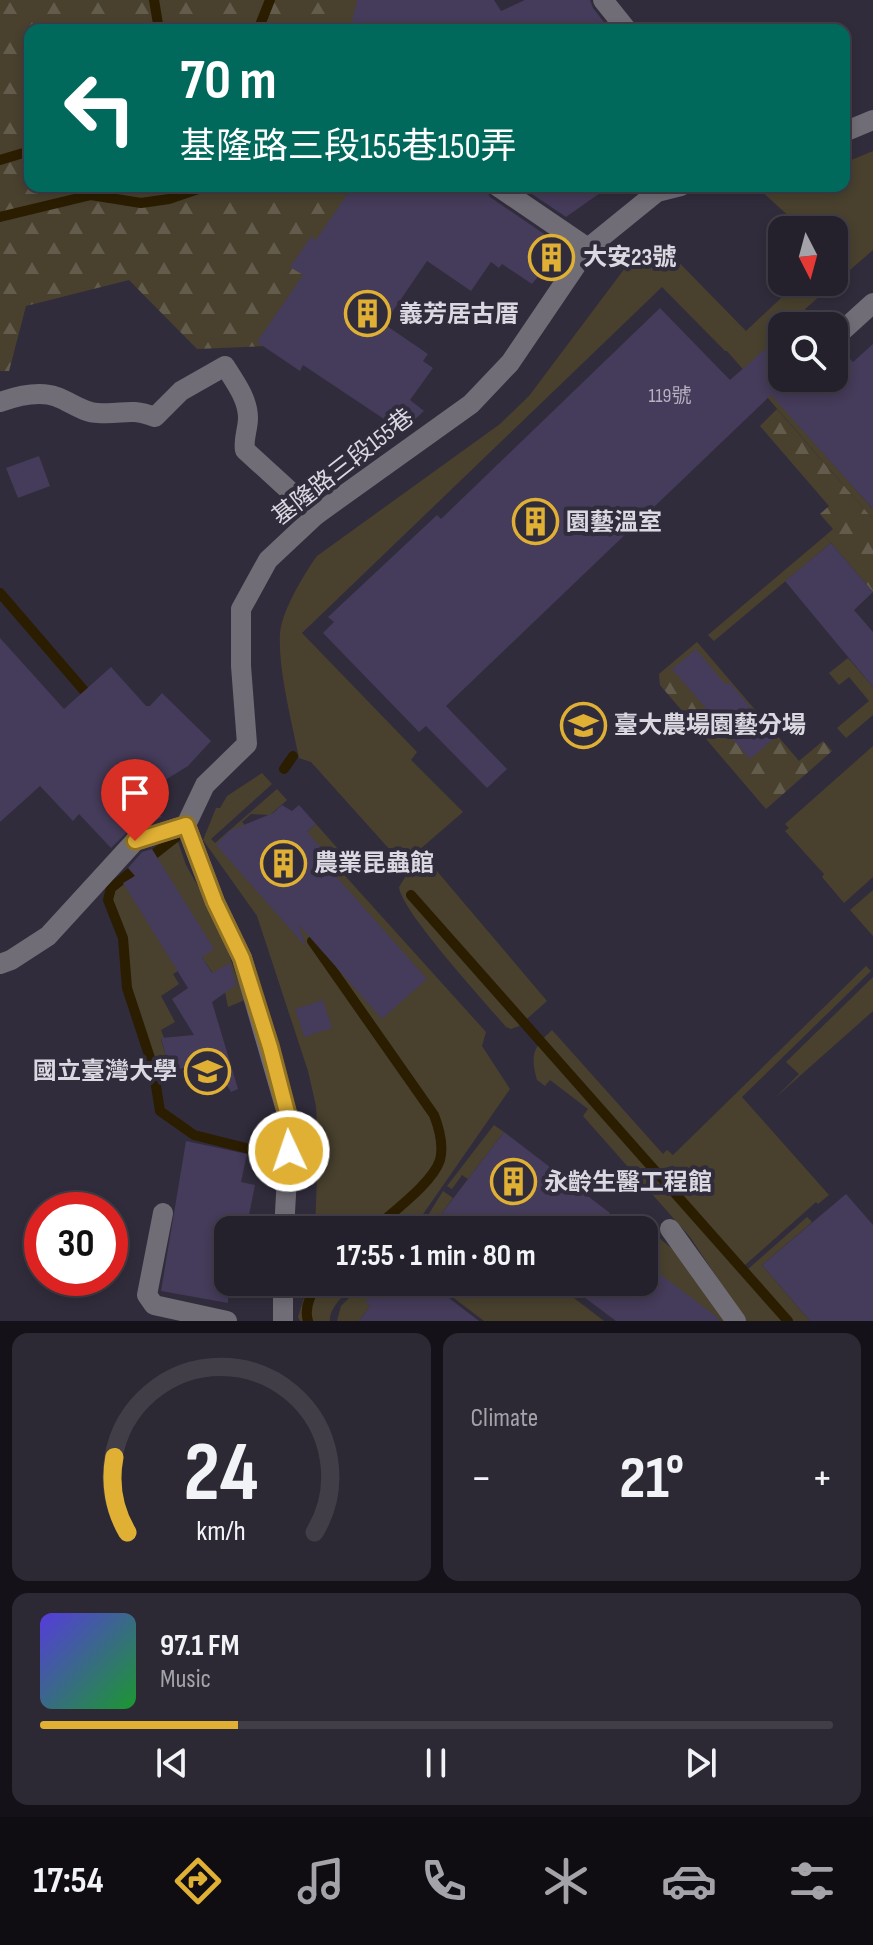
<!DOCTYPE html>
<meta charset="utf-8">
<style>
:root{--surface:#25212c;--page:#2d2934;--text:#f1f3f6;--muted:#a3a3a9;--line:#423e48;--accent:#dfb034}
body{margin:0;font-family:"Sofia Sans Condensed","Noto Sans TC",sans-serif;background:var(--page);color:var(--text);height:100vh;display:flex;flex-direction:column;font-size:30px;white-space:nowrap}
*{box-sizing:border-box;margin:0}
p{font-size:26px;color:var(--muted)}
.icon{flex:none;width:44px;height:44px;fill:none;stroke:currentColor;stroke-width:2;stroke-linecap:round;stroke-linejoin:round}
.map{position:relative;height:1321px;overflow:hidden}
.details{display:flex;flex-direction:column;gap:12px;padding:12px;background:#141218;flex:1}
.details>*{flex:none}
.banner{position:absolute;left:24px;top:24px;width:826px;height:168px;border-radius:16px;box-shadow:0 4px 12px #0003,0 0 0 2px var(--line);background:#00695c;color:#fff;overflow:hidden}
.needle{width:52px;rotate:174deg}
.tools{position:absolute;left:768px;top:216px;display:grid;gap:16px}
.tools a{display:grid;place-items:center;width:80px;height:80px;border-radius:16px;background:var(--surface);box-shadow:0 4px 12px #0003,0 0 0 2px var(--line);font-size:40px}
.speed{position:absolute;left:24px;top:1192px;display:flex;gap:16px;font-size:40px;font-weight:700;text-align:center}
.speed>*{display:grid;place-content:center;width:104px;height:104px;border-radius:50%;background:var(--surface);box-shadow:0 4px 12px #0003,0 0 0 2px var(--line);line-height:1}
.speed .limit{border:12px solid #d22;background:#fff;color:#111}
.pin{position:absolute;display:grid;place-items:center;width:68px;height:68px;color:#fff;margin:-82px -34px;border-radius:50% 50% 50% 0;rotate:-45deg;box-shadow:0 0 8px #0007}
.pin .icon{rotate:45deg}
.me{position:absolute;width:88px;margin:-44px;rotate:357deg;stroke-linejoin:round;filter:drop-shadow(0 0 6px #0008)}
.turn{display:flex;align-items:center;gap:28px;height:168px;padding:0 24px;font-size:36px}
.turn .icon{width:104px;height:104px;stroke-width:2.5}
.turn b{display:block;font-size:56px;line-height:68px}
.big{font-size:60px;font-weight:700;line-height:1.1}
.details .tile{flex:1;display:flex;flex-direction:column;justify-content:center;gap:12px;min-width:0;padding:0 28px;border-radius:16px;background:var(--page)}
.details .dial{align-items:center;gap:0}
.dial svg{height:208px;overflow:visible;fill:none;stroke:var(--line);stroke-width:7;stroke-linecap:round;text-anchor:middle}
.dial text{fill:var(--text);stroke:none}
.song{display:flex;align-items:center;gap:24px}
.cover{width:96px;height:96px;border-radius:12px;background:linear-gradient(135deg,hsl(250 70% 55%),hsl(130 70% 35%))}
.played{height:8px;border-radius:4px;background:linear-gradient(90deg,var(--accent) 25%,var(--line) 25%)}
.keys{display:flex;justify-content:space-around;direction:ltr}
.heat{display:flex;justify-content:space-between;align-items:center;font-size:44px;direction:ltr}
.details .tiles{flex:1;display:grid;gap:12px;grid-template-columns:1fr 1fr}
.tile:last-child{grid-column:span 2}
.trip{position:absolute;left:214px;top:1216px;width:444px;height:80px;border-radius:16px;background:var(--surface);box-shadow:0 4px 12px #0003,0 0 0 2px var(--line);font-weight:700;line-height:80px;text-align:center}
.tab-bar{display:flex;height:128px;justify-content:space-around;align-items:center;background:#0f0d12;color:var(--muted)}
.tab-bar .icon{width:56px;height:56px}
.tab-bar .active{color:var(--accent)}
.tab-bar b{font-size:36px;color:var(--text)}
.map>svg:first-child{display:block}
.green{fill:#49412e}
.forest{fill:url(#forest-firs)}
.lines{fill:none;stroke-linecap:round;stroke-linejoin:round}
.stream{stroke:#2a1d00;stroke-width:10}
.building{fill:#453b5a}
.minor{stroke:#706d76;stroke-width:20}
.route-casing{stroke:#917222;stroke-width:20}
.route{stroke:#dfb034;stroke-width:14}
.labels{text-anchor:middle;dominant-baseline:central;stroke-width:8;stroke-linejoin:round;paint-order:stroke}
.number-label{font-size:20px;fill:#b6b1c0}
.poi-label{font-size:24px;font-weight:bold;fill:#dbd8e2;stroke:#312c3b;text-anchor:start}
.street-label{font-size:24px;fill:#dbd8e2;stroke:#312c3b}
</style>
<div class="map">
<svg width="873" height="1321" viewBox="0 0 873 1321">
<defs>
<pattern id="forest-firs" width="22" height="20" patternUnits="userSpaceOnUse" patternTransform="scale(2)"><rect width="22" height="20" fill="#49412e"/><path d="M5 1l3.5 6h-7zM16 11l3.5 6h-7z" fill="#635c4c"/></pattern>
</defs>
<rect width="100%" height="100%" fill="#312c3b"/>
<!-- green -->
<g class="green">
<path d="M873 151V250L805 309 807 312 791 326H782V334L747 366 873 509V519L727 351H725L662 287 302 633 417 752 411 760 463 812 419 850 547 1001 519 1026 511 1029 506 1027C486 1003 401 911 399 887L409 871 311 762 299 758C292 722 278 670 280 634 281 612 304 574 317 556L500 424 529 396 628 264 659 242 746 331 798 282H834V230H804L760 190 773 186H844V163Z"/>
<path d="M825 536 831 543 714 641 708 635Z"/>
<path d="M848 658 873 687V715L846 738 837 728 869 701 849 677 839 685 829 673Z"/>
<path d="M873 746V877L844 903 822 877 824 874 785 831 789 828 785 824Z"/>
<path d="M262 773 272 784 211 839 215 843 277 789 287 800 270 815 251 814 242 822 249 830 307 832 316 824 338 849 329 858 486 1032 482 1046 510 1089 412 1230H315L318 1148 316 1106 308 1071 257 916 203 840 216 808H220L227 796Z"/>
<path d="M177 839 186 865 216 918 245 1000 228 1007 225 992 202 957 173 974 179 984 161 996 175 1022 161 1030 164 1038 161 1039 170 1072 157 1076 130 988 125 936 111 901 113 889Z"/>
<path d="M873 890V936L850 910Z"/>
<path d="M866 966 871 971 742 1097 829 1195 818 1204 816 1202 745 1265 748 1269 807 1217 812 1222 810 1224 762 1265 810 1321H746L690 1237 583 1116 588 1109 550 1080 545 1086 537 1080C530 1056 533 1047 552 1030L663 1154 667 1150 673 1155Z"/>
<path d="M873 977V1011L775 1098 799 1074 786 1062Z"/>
<path d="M494 1125 504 1132 468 1179 462 1175 452 1189 447 1186Z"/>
<path d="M443 1191 453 1198 436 1221 448 1230H419Z"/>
<path d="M658 1237 681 1256 728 1321H714L644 1262V1239Z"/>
<path d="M309 1282H357C347 1293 329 1306 330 1321H300L298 1317Z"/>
<path d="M365 1282H374L377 1287 366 1302 370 1306 359 1321H337L341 1306Z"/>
<path d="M447 1282H517L533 1294 540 1286 550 1294 555 1289 546 1282H553L604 1321H484L442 1289Z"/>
</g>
<!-- forest -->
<g class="forest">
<path d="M0 0H376L371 30H30V186H345L355 236 265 346 197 349 129 280 26 306 9 371H0Z"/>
<path d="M777 409 873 519V592L825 536 833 529 820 514 829 506 760 426Z"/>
<path d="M697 642 799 761 823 741 832 751 766 809 660 685 659 674Z"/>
</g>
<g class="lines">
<!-- stream -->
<g class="stream">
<path d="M154 0 159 30"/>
<path d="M258 30 270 0"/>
<path d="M0 160 30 151"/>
<path d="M0 217 91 195 141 203 169 199 207 186"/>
<path d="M0 593 93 701"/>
<path d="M284 769 293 756"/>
<path d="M176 837 111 888 108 900 123 938 127 988 153 1067 160 1111 194 1135 281 1157"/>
<path d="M411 895 788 1321"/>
<path d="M312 941 434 1115C439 1128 444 1145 440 1160 433 1183 391 1213 373 1230"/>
<path d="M308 1321C304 1308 311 1293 319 1282"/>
</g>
</g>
<!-- building -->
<g class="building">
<path d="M357 0H494L501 11 525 0H590L593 8 610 30H350Z"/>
<path d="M353 186H484L490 197 569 251 553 275 544 269 532 284 502 264 499 268 491 262 471 291 427 261 384 324 428 354 423 361 433 368 410 400 424 411 402 431 303 365 300 371 257 342 303 275 290 267 311 237 316 240Z"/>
<path d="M520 186H610L566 217Z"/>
<path d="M660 308 730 380 782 334V378H834V343L853 362 873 344V509L771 395 446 706 507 769 487 788 426 726 419 732 323 633 334 622 328 617 437 515 441 519Z"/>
<path d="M39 456 50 486 18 498 6 468Z"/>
<path d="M831 543 873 592 854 610 873 632V687L785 581Z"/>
<path d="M0 638 64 709 111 667 146 706H150L162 693 211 741 188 766 141 795 162 817 130 829 111 848 79 814 73 821 40 786 0 822Z"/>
<path d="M696 649 726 685 729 682 776 737 750 759 672 669Z"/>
<path d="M282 805 292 811 299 805 316 824 307 832 340 869 334 874 427 979 382 1019 299 925 306 947 216 845 229 831 273 813Z"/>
<path d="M152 849 214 949 202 957 212 973 230 963 236 985 212 1002 238 1089 231 1092 211 1060 170 1072 161 1038 194 1035 172 999 188 988 123 883 135 876 128 868 142 852Z"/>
<path d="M323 1000 332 1028 304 1037 295 1009Z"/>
<path d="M504 1132 610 1213 597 1230H495L490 1226 487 1230H429Z"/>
<path d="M186 1141 247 1154 241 1182 255 1185 246 1230H228V1303L161 1291Z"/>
<path d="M846 1194 873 1225V1321H810L762 1265Z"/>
<path d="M644 1262 717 1317 720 1321H616L564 1282H644Z"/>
<path d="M381 1282H428L479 1321H359L370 1306 365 1302Z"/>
</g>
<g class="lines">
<!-- minor -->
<g class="minor">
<path d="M603 0 627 30"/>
<path d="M844 132 873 120"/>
<path d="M497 186 588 248"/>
<path d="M841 332 873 303"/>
<path d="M0 402C17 396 39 390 57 397 71 402 83 413 98 413 124 415 128 407 155 417L181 391 225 366C235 382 248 399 248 418 248 429 243 439 245 450L316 515"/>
<path d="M0 964 11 960 48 936 135 841 186 825"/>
<path d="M163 1213 147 1295 154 1305 227 1321"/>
<path d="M670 1229 736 1321"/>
<path d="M284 1230 290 1124 242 958 215 902 186 825 205 785 247 744 241 666V609L268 560 316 515 471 404 510 363 588 248 657 192 681 186"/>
<path d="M283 1321V1282"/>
</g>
</g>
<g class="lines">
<defs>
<path id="route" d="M135 841 186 825 215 902 242 958 270 1047 290 1124 289 1151"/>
</defs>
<!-- route casing -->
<use href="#route" class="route-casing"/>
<!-- route -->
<use href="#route" class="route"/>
</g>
<!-- icons -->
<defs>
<symbol id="building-ring" viewBox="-11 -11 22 22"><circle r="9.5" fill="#312c3b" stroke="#dfb034" stroke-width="1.5"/><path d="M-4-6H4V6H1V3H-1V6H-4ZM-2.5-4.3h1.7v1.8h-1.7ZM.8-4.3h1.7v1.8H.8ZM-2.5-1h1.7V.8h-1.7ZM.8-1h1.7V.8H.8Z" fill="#dfb034"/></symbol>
<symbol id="university-ring" viewBox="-11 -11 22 22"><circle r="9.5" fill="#312c3b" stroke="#dfb034" stroke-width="1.5"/><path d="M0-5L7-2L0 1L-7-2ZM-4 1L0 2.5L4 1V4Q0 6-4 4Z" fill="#dfb034"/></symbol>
</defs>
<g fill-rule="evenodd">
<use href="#building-ring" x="526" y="232" width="51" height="51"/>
<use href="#building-ring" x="342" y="288" width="51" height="51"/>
<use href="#building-ring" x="510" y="496" width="51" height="51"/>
<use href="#university-ring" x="558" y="700" width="51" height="51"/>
<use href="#building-ring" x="258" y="838" width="51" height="51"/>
<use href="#university-ring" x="182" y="1046" width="51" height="51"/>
<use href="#building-ring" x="488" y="1156" width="51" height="51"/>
</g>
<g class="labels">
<!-- number labels -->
<g class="number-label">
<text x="670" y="396">119號</text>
</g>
<!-- poi labels -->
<g class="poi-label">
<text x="583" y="257">大安23號</text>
<text x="399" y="314">義芳居古厝</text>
<text x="566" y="522">園藝溫室</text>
<text x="614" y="725">臺大農場園藝分場</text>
<text x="314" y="863">農業昆蟲館</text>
<text x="177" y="1071" text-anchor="end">國立臺灣大學</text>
<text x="544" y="1182">永齡生醫工程館</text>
</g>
<!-- street labels -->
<g class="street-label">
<text transform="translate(343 467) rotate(-38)">基隆路三段155巷</text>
</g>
</g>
</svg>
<div class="tools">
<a><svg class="needle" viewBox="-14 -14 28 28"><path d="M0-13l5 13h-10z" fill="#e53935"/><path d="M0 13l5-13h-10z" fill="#a3a3a9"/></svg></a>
<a><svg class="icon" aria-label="search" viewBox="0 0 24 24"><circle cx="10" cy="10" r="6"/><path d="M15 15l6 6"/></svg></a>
</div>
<div class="speed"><div class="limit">30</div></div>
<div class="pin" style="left:135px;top:841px;background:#d93025"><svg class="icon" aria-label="arrive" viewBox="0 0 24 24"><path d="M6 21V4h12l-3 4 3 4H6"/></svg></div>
<svg class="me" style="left:289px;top:1151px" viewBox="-20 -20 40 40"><circle r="17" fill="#dfb034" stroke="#fff" stroke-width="3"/><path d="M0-11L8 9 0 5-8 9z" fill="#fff"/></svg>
<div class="trip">17:55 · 1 min · 80 m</div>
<div class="banner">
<div class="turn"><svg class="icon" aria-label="left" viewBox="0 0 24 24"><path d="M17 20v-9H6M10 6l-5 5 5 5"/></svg><div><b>70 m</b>基隆路三段155巷150弄</div></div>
</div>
</div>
<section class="details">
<div class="tiles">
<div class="tile dial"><svg viewBox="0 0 100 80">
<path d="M14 69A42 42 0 1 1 86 69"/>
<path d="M14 69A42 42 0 0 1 9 40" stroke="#dfb034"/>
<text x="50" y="56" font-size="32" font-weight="700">24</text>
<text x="50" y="72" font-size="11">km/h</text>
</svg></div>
<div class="tile"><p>Climate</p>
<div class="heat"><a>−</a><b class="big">21°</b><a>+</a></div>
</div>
<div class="tile">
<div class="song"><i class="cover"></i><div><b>97.1 FM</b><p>Music</p></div></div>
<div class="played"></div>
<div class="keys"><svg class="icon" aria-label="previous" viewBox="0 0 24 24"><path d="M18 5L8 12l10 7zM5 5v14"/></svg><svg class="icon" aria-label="pause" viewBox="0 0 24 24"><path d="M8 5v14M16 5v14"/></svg><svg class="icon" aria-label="next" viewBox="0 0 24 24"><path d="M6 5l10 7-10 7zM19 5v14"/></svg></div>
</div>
</div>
</section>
<nav class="tab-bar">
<b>17:54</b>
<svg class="icon active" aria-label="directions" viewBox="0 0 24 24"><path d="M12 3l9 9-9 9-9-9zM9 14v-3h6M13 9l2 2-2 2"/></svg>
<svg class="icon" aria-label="music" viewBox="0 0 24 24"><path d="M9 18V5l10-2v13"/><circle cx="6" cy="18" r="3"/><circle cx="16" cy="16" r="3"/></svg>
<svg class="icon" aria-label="phone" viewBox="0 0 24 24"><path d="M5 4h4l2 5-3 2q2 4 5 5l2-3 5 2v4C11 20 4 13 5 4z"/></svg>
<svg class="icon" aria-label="climate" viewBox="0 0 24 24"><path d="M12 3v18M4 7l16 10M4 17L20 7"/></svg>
<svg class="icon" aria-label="car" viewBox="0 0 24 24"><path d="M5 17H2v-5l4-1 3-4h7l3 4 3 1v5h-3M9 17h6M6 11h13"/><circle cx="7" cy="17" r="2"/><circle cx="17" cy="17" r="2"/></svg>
<svg class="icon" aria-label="filters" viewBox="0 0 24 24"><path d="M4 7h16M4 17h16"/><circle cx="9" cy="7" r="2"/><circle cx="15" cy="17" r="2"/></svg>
</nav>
